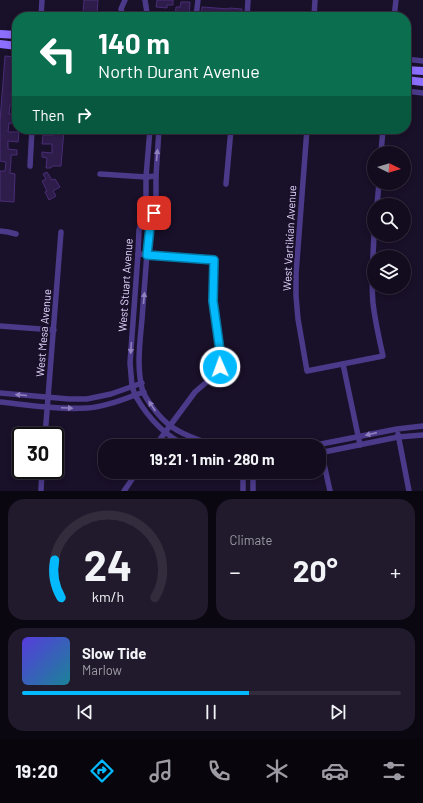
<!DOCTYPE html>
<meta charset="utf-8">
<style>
:root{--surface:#130c1f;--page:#201a2c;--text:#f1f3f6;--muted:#9d9ba4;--line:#322c3d;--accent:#04baff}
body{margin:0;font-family:Barlow,sans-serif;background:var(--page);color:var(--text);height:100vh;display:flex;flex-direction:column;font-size:15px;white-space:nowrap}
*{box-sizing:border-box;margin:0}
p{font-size:13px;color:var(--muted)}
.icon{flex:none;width:22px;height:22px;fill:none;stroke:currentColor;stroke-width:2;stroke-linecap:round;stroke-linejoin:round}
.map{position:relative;height:491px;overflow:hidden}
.drawer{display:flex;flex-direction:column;gap:8px;padding:8px;background:#0a0711;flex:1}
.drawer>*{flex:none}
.guide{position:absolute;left:12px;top:12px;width:399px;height:122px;border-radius:16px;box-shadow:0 2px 6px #0003,0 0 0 1px var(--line);background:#0b6e4f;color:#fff;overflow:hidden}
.needle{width:26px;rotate:95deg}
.tools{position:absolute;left:367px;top:146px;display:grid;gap:8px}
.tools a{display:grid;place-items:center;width:44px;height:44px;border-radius:50%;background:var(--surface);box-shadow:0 2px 6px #0003,0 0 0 1px var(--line);font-size:20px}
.speed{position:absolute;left:12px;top:427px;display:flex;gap:8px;font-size:20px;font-weight:700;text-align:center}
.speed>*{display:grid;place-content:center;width:52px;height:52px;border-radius:50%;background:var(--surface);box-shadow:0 2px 6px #0003,0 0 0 1px var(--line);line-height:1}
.speed .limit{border:2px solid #111;border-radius:6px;background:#fff;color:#111}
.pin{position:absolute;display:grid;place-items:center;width:34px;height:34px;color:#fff;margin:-17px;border-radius:8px;box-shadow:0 2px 6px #0006}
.me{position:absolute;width:44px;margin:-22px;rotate:358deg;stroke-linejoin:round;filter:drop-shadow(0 0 3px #0008)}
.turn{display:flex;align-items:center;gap:14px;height:84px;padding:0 20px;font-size:18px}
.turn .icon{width:52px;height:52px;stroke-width:2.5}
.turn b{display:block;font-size:28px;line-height:34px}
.then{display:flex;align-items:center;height:38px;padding:0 20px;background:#0003;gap:8px;font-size:15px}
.big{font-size:30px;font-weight:700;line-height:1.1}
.drawer .widget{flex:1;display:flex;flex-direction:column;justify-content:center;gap:6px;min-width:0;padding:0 14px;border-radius:16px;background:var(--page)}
.drawer .dial{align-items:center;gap:0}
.dial svg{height:104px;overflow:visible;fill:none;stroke:var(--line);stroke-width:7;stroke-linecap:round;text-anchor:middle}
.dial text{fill:var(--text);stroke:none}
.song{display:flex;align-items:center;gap:12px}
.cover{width:48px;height:48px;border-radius:6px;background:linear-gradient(135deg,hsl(250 70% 55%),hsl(190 70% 35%))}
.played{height:4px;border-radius:2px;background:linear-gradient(90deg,var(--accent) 60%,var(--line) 60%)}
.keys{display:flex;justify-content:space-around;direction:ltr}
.heat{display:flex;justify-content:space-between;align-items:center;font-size:22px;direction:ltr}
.drawer .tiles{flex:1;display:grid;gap:8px;grid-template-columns:1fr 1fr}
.widget:last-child{grid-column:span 2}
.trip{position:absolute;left:98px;top:439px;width:228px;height:40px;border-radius:16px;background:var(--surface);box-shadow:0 2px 6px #0003,0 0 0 1px var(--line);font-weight:700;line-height:40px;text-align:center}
.tabs{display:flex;height:64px;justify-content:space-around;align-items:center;background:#08050c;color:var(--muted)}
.tabs .icon{width:28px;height:28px}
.tabs .active{color:var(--accent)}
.tabs b{font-size:18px;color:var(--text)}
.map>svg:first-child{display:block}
.building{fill:#2e1c4b;stroke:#492d77}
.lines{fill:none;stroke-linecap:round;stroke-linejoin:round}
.minor{stroke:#4b3a89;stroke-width:5.5}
.secondary{stroke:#8c6fff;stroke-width:8}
.oneway{fill:#9081be}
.route-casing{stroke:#0379a6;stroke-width:10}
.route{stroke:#04baff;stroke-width:7}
.labels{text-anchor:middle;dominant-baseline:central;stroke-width:4;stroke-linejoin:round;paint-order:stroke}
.street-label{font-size:11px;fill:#e4d8ff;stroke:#191029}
</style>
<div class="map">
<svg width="423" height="491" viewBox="0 0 423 491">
<rect width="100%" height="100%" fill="#191029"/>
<!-- building -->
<g class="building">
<path d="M84 0H98L97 14 83 13Z"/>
<path d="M157 0H173V5H167V8L156 7Z"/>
<path d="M181 2H190L189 17H175L176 7H180Z"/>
<path d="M202 7 229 9V8L242 9 241 17H201Z"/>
<path d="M5 56 15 57V61H17V70L13 69 12 78 17 79V87H12L11 96H17V106L10 105 9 114H17V124L9 123 8 132H19L18 142 8 141V149L17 150V155H11V160L10 173 15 174 14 202 0 201V171H5L6 162 0 161V121Z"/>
<path d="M54 129H64L61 166H52L51 168H46L47 158 42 157V152L52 153V144H42L43 135H53Z"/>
<path d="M47 172 52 180 55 179 60 187 53 191 56 196 49 200 45 192 47 191 42 181 46 179 43 174Z"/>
</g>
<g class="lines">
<!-- minor -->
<g class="minor">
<path d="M41 17 42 0"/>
<path d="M123 17 121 9 125 0"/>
<path d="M144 17 147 13 145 0"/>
<path d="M196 17 198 0"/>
<path d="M247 17 248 0"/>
<path d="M314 17 315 0"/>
<path d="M394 17 396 0"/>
<path d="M406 59 423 61"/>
<path d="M406 91 423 93"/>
<path d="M159 129 156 176V197L154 213 150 227 148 240C146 266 144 293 142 319 140 342 136 369 143 392 145 396 148 401 151 405 165 425 177 432 199 440 206 442 212 445 220 446"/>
<path d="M307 129 296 274V296L298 319 307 371 383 356C379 338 375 321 373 303 371 280 373 258 374 235"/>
<path d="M381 153 383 129"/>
<path d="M30 166 32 129"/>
<path d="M100 174 146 177 156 176"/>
<path d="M226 184 231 129"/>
<path d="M377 205 379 183"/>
<path d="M0 231 8 232 16 234"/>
<path d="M138 254 214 260 213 301 221 358 220 367 216 374 195 392 155 446"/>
<path d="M0 326 54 330"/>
<path d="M343 364 360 445"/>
<path d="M144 392 135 395 132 386 130 363 138 254 139 230 146 207V177L150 129"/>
<path d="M0 393 69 399H87L111 394 142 383"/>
<path d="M0 402C28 405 59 410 87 408 104 407 120 401 135 395 148 418 164 436 188 446"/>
<path d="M398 434 409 491"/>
<path d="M45 436 61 232"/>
<path d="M311 446 397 429 423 426"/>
<path d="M321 450 330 491"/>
<path d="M319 453 398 437 423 435"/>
<path d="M243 472V491"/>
<path d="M253 472V491"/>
<path d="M41 490 42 470"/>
<path d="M124 491 137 472"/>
</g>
<!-- secondary -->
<g class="secondary">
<path d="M0 34 17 35"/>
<path d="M0 44 17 46"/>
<path d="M406 70 423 71"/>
<path d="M406 80 423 82"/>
</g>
</g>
<!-- one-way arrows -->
<defs><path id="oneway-solid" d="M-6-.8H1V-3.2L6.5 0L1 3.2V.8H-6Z"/></defs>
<g class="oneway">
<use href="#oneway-solid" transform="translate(157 155) rotate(-85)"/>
<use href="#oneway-solid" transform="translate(144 298) rotate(-85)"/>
<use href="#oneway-solid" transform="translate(131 348) rotate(94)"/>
<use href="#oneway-solid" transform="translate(21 395) rotate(-175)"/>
<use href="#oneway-solid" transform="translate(152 406) rotate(-124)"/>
<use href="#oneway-solid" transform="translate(67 408) rotate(3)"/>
<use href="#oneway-solid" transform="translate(371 434) rotate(167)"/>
</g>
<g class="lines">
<defs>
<path id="route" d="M154 213 150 227 147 255 214 260 213 301 221 358 220 367"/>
</defs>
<!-- route casing -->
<use href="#route" class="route-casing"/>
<!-- route -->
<use href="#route" class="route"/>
</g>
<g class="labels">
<!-- street labels -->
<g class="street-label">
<text transform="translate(289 238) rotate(-87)">West Vartikian Avenue</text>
<text transform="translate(125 285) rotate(-86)">West Stuart Avenue</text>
<text transform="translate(43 333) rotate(-85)">West Mesa Avenue</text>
</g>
</g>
</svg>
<div class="tools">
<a><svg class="needle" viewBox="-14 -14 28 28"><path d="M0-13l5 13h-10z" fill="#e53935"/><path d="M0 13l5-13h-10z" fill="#9d9ba4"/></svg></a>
<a><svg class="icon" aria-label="search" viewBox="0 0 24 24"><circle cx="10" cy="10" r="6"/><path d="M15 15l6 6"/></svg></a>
<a><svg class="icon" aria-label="layers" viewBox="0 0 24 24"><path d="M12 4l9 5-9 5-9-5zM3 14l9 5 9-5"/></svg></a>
</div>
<div class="speed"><div class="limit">30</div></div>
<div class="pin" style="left:154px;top:213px;background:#d93025"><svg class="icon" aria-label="arrive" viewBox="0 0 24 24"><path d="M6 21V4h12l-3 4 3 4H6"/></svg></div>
<svg class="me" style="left:220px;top:367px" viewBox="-20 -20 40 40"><circle r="17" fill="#04baff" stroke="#fff" stroke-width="3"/><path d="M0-11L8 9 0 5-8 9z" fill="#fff"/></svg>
<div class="trip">19:21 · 1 min · 280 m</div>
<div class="guide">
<div class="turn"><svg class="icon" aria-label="left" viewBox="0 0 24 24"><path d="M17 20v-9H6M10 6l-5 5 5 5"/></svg><div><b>140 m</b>North Durant Avenue</div></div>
<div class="then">Then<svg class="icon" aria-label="right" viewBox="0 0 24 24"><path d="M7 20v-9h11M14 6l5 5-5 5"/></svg></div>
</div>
</div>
<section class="drawer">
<div class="tiles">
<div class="widget dial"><svg viewBox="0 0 100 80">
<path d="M14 69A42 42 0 1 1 86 69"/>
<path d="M14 69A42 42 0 0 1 9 40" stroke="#04baff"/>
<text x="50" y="56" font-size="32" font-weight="700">24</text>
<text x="50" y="72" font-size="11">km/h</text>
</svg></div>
<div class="widget"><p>Climate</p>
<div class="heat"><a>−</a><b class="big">20°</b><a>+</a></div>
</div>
<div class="widget">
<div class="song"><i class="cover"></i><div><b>Slow Tide</b><p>Marlow</p></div></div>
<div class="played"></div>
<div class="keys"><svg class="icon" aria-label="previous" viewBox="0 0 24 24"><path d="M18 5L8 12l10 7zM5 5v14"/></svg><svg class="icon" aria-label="pause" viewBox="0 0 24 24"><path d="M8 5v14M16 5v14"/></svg><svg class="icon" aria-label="next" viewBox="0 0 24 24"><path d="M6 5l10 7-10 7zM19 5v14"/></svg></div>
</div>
</div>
</section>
<nav class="tabs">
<b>19:20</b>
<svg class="icon active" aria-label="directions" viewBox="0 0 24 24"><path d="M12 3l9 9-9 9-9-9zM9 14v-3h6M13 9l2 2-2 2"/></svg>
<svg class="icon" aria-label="music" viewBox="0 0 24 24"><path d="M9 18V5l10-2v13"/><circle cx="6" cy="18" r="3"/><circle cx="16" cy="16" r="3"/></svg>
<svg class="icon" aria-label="phone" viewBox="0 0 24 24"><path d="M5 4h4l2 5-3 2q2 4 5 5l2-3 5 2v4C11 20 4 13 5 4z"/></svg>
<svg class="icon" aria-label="climate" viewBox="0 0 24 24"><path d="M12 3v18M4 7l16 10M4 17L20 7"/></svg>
<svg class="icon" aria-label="car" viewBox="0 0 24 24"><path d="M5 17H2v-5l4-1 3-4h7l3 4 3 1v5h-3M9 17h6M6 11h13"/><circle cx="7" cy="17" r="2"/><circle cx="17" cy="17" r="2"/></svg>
<svg class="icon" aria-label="filters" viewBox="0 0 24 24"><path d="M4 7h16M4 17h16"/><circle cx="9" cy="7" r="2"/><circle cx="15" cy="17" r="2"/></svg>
</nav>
